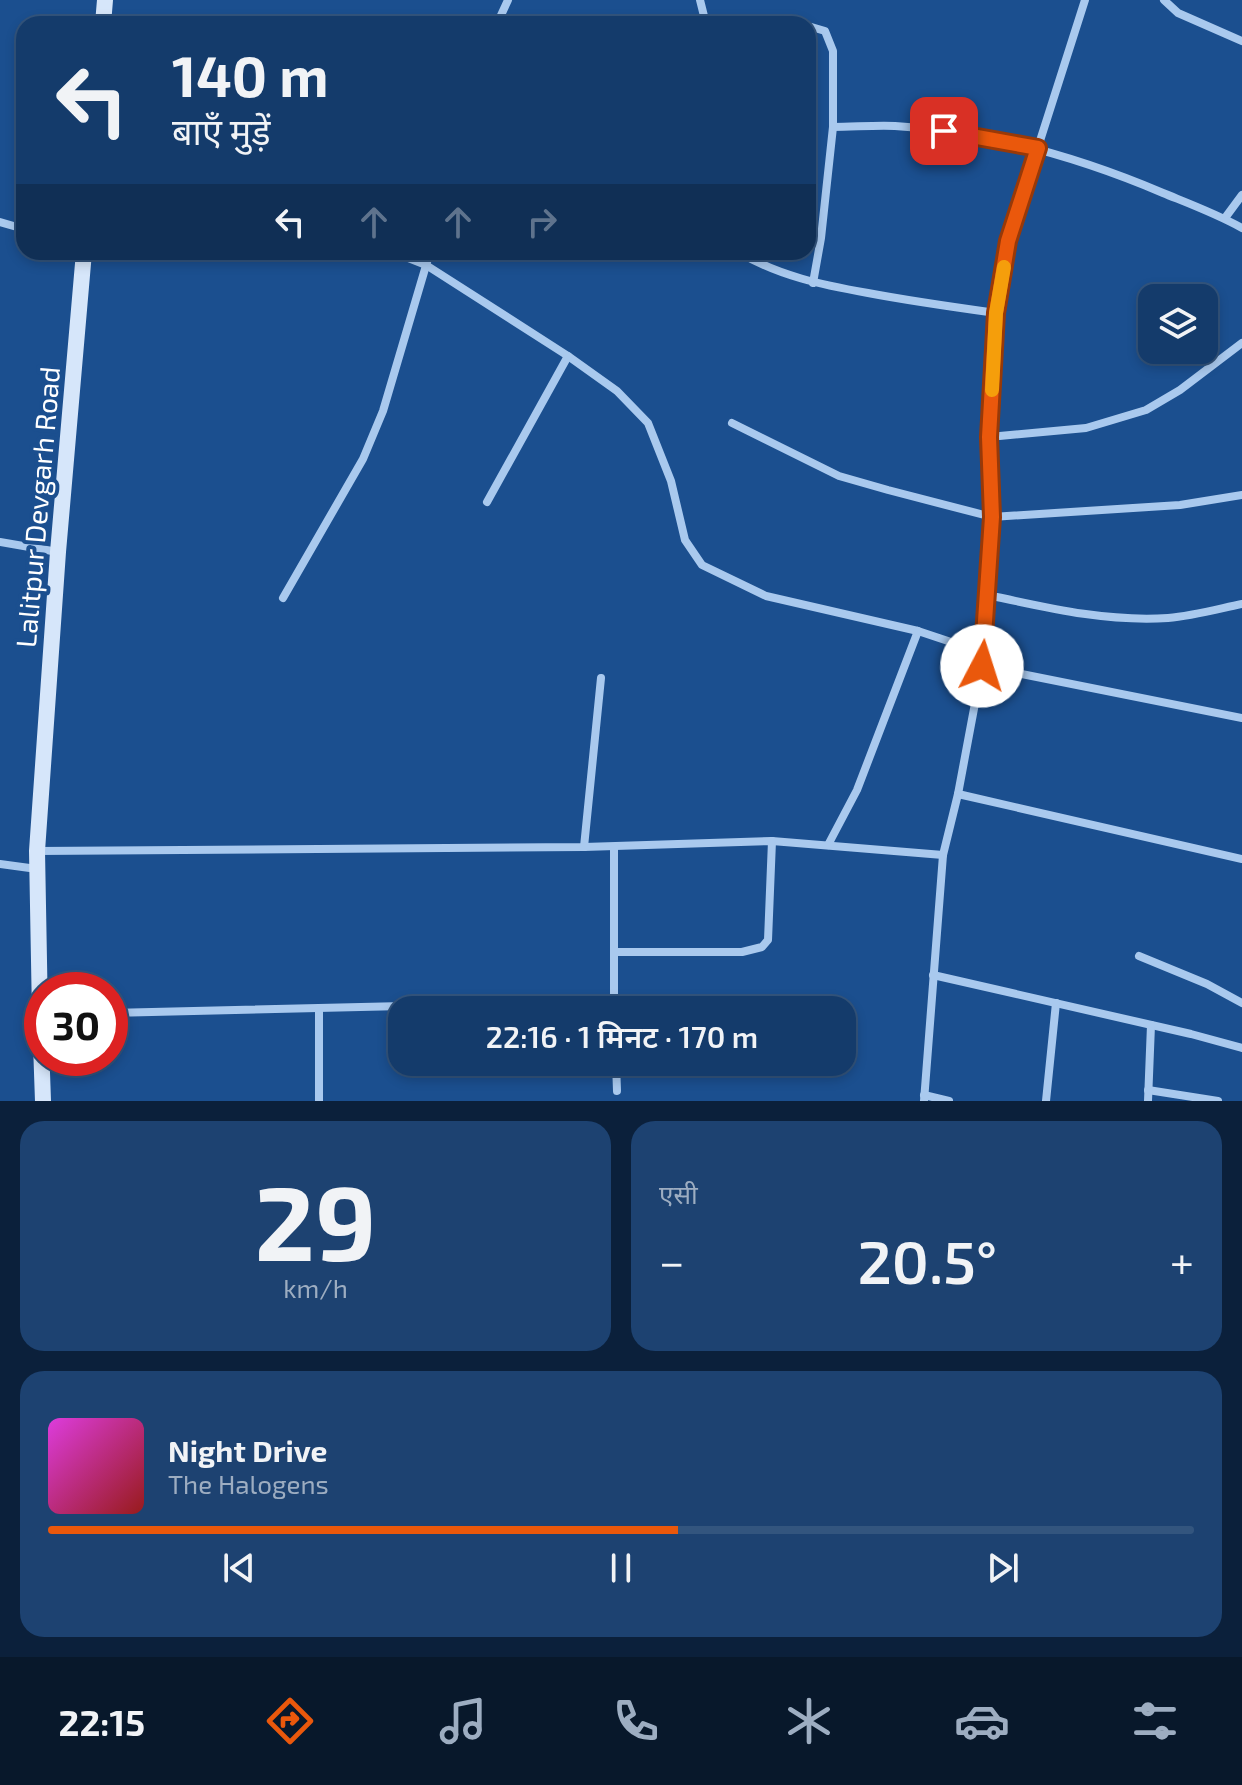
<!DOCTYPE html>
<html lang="hi">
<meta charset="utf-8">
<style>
:root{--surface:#143b6b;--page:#1d4271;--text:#f1f3f6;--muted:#9dadc1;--line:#33557e;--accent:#ea580c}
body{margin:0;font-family:"Exo 2","Noto Sans Devanagari",sans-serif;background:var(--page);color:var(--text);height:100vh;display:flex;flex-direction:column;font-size:30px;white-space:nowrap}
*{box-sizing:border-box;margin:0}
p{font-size:26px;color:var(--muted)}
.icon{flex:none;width:44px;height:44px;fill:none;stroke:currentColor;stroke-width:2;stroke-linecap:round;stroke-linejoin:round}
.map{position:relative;height:1101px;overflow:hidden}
.drawer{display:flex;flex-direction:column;gap:20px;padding:20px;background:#0b203b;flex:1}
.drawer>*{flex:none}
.guide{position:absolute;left:16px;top:16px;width:800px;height:244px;border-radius:24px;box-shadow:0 4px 12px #0003,0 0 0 2px var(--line);background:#143b6b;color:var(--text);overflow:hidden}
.controls{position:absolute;left:1138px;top:284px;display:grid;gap:16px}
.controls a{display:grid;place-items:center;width:80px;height:80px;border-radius:16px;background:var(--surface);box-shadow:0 4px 12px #0003,0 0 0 2px var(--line);font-size:40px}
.speed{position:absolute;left:24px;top:972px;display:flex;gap:16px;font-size:40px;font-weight:700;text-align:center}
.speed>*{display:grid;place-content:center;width:104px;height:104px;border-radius:50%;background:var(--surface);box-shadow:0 4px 12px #0003,0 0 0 2px var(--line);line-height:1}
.speed .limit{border:12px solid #d22;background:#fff;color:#111}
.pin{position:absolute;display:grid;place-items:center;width:68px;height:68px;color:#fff;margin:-34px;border-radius:16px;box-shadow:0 4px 12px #0006}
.me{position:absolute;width:88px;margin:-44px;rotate:5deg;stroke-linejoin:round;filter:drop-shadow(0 0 6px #0008)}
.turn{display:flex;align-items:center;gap:28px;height:168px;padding:0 24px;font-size:36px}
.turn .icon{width:104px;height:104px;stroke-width:2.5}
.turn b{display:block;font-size:56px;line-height:68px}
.lanes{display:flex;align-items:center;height:76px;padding:0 24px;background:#0003;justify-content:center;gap:40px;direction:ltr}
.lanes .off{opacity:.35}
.big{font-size:60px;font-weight:600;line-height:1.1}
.drawer .card{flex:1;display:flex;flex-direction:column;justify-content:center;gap:12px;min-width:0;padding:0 28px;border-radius:24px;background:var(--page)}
.drawer .dial{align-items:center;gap:0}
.dial b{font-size:104px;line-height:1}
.song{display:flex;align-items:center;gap:24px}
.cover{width:96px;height:96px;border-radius:12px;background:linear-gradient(135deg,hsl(300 70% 55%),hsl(0 70% 35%))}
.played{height:8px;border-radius:4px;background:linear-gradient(90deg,var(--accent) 55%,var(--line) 55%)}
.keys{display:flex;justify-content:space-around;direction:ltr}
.heat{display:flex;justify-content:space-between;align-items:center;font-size:44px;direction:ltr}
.drawer .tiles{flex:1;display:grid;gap:20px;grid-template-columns:1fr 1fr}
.card:last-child{grid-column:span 2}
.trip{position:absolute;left:388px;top:996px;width:468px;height:80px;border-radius:24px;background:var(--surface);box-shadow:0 4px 12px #0003,0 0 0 2px var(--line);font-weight:600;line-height:80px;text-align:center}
.menu{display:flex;height:128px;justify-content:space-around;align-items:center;background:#08182b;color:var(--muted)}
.menu .icon{width:56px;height:56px}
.menu .active{color:var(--accent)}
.menu b{font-size:36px;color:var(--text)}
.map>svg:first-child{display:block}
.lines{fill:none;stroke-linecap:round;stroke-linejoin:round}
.street{stroke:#a9c9ee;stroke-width:8}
.secondary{stroke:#d6e6fa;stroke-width:16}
.route-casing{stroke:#983908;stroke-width:20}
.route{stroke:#ea580c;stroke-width:14}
.slow{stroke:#f59e0b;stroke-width:14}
.labels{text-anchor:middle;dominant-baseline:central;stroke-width:8;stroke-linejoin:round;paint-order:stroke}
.street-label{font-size:28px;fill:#fff;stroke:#1b4f8f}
</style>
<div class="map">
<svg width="1242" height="1101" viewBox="0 0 1242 1101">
<rect width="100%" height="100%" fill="#1b4f8f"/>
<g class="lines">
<!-- street -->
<g class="street">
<path d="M700 0 706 24"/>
<path d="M1164 0 1178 13 1242 41"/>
<path d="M497 24 508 0"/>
<path d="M797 24H803"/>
<path d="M808 26 825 31 833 51V127L821 238 813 283"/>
<path d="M833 127C854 127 875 125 895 126 988 131 1078 157 1163 193 1190 204 1217 214 1242 228"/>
<path d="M1225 218 1242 195"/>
<path d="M0 222 24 229"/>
<path d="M393 252 426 265 568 356 617 391 648 423 671 481 685 540 702 565 766 596 918 631 954 643 982 666 1242 718"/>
<path d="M739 252C778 276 823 285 868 293 910 301 953 307 996 313"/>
<path d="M732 423 839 476 888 490 992 517 1180 505 1242 495"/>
<path d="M989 437 1086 428 1146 410 1180 390 1242 343"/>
<path d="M487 502 568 356"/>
<path d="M0 542 58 552"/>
<path d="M988 595C1048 608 1106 622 1168 618 1193 616 1218 609 1242 604"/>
<path d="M283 598 363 459 383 411 430 252"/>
<path d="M958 794 1242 859"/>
<path d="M828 845 857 790 918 631"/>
<path d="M584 847 601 678"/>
<path d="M37 851 584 847 772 841 943 855"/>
<path d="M0 864 37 869"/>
<path d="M614 952H742L762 947 768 940 772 841"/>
<path d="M1139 956 1207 984 1242 1003"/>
<path d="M933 975 1191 1034 1242 1048"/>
<path d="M319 1009V1101"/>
<path d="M614 1010V847"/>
<path d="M110 1013 614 1001"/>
<path d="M616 1062 617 1091"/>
<path d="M1148 1090 1218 1101"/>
<path d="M924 1095 949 1101"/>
<path d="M924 1101 943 855 958 794 982 666 992 517 989 437 996 313 1008 241 1085 0"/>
<path d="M1046 1101 1056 1003"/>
<path d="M1148 1101 1151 1025"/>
</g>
<!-- secondary -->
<g class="secondary">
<path d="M103 24 105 0"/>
<path d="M43 1101 40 1015 37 851 58 552 84 252"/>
</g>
</g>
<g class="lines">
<defs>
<path id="route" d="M944 131 1038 148 1008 241 996 313 989 437 992 517 982 666"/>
</defs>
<!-- route casing -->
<use href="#route" class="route-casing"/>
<!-- route -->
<use href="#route" class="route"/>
<!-- slow -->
<path class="slow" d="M992 390 996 313 1004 267"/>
</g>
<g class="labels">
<!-- street labels -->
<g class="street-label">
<text transform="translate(37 507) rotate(-85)">Lalitpur Devgarh Road</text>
</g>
</g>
</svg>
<div class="controls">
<a><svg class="icon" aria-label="layers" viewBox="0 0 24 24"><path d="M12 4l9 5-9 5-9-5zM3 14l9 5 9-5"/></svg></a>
</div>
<div class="speed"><div class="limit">30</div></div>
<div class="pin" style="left:944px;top:131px;background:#d93025"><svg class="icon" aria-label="arrive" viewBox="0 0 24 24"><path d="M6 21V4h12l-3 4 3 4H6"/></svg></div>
<svg class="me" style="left:982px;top:666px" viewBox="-20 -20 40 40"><circle r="19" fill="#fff"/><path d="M0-13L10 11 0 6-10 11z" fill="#ea580c"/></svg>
<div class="trip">22:16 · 1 मिनट · 170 m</div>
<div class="guide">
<div class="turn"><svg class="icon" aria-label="left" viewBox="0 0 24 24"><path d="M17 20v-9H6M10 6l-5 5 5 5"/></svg><div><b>140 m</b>बाएँ मुड़ें</div></div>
<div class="lanes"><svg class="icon" aria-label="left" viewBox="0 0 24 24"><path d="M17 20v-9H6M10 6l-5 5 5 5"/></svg><svg class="icon off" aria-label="ahead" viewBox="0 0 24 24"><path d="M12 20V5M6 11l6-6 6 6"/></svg><svg class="icon off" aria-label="ahead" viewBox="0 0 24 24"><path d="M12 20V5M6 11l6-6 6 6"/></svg><svg class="icon off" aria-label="right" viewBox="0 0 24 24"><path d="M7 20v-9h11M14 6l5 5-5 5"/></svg></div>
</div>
</div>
<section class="drawer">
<div class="tiles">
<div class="card dial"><b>29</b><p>km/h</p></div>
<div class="card"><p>एसी</p>
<div class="heat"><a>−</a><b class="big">20.5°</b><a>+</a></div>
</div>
<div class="card">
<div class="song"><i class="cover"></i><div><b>Night Drive</b><p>The Halogens</p></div></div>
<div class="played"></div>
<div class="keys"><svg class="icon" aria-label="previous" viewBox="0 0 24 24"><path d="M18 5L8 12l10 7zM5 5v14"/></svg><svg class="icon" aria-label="pause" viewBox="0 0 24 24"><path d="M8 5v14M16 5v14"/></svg><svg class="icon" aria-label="next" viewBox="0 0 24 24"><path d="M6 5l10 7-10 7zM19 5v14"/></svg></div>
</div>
</div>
</section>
<nav class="menu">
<b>22:15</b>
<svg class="icon active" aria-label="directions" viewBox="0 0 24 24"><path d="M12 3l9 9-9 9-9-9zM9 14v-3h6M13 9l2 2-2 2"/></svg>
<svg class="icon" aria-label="music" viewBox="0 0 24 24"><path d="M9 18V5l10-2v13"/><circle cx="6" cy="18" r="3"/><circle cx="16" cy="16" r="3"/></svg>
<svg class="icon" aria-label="phone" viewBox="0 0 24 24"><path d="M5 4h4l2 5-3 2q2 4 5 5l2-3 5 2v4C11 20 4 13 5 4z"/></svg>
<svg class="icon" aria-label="climate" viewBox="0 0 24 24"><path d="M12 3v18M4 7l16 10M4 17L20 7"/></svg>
<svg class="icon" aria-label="car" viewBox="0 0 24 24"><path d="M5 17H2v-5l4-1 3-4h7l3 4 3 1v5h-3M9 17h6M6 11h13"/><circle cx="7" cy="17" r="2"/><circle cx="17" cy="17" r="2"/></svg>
<svg class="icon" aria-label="filters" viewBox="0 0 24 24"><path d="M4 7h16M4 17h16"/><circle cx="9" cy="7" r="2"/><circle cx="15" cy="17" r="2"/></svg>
</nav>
